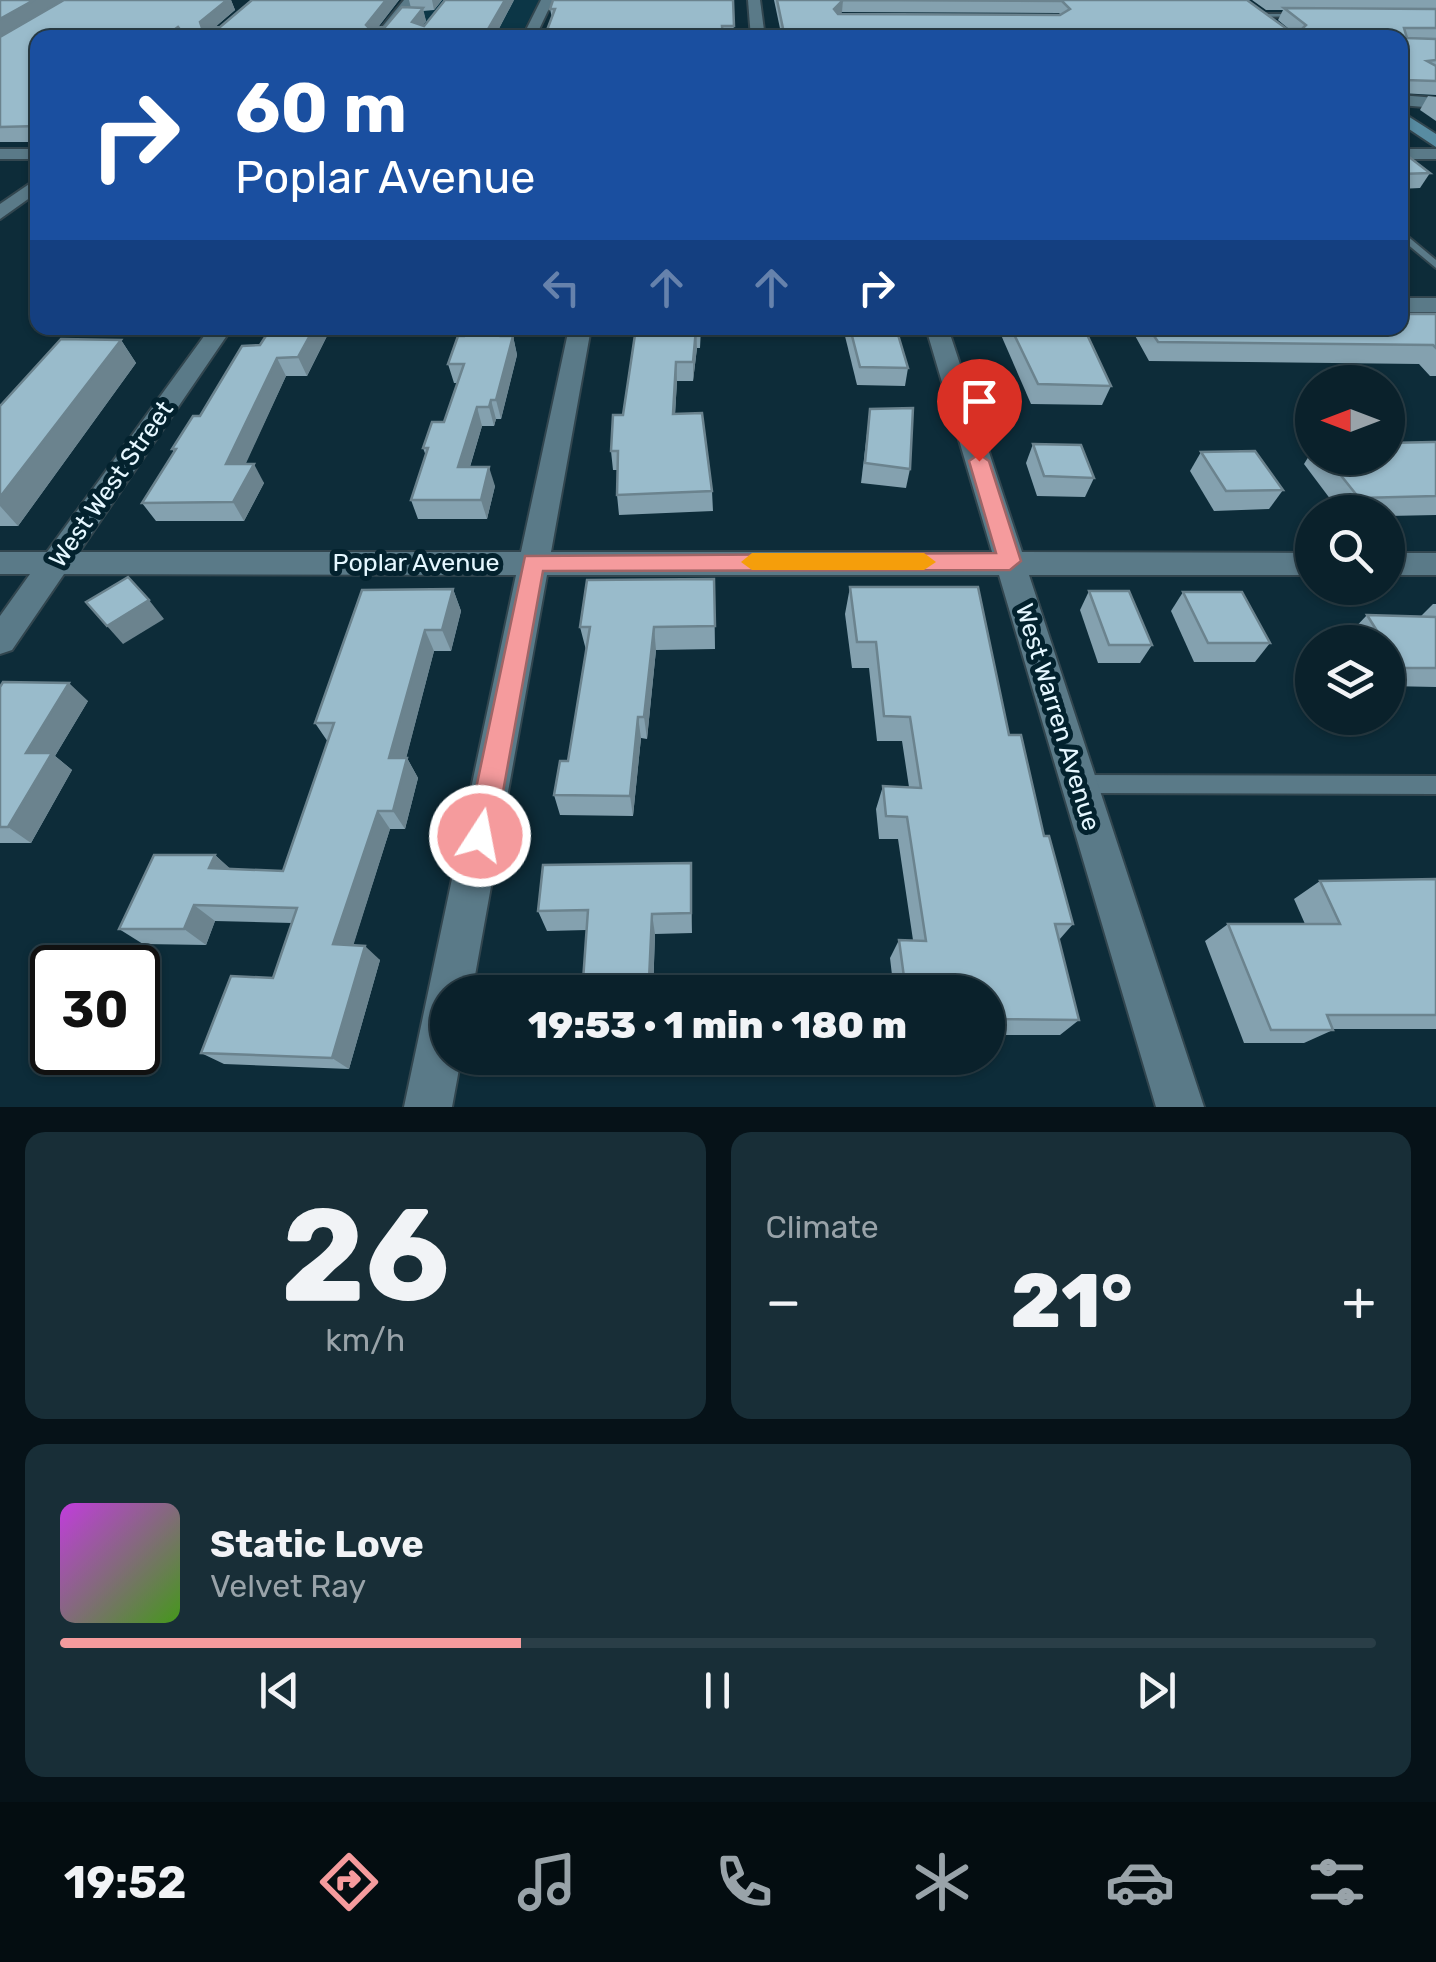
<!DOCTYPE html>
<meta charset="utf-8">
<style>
:root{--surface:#0a212b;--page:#182e37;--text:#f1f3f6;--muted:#99a3a9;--line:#2a3e47;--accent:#f59b9d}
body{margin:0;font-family:Rubik,sans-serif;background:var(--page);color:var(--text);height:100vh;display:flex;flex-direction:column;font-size:38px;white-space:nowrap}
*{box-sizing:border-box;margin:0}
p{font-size:32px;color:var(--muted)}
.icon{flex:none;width:55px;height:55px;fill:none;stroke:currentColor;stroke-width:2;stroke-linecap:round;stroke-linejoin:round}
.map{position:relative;height:1107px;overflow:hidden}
.side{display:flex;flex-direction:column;gap:25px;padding:25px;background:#061218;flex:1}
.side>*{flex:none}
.hud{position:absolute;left:30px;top:30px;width:1378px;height:305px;border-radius:20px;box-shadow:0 2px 8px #0004,0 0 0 2px var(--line);background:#1a4fa0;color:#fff;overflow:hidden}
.needle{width:65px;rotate:270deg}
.buttons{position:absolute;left:1295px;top:365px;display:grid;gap:20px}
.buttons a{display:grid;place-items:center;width:110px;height:110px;border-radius:50%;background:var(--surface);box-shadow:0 2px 8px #0004,0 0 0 2px var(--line);font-size:50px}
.speed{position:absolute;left:30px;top:945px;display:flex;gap:20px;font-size:50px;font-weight:700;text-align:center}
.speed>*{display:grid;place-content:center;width:130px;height:130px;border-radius:50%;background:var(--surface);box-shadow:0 2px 8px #0004,0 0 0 2px var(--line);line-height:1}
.speed .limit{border:5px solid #111;border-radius:15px;background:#fff;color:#111}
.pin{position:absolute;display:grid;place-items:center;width:85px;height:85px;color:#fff;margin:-102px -42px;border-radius:50% 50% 50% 0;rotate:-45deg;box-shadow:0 0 10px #0007}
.pin .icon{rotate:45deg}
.me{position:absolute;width:110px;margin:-55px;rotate:11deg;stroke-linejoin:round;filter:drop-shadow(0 0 8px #0008)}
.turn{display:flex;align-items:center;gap:35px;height:210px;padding:0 40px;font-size:45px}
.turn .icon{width:130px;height:130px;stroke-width:2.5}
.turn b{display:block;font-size:70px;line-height:85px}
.lanes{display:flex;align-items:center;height:95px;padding:0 40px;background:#0003;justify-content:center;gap:50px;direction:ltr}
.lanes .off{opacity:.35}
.big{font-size:75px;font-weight:800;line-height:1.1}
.side .widget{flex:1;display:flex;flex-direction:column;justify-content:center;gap:15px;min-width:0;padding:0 35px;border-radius:20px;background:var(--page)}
.side .dial{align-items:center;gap:0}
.dial b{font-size:130px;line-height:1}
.song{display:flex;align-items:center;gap:30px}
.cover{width:120px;height:120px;border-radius:15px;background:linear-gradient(135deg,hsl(290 70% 55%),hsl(100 70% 35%))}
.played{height:10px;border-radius:5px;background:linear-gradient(90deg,var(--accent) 35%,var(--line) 35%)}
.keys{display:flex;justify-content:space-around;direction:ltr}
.heat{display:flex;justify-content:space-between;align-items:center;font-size:55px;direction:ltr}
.side .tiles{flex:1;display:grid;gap:25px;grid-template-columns:1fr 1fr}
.widget:last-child{grid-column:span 2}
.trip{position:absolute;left:430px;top:975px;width:575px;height:100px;border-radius:50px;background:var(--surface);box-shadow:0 2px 8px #0004,0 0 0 2px var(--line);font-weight:800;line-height:100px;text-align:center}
.tab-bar{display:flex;height:160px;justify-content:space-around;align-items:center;background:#040d11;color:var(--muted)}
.tab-bar .icon{width:70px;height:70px}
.tab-bar .current{color:var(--accent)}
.tab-bar b{font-size:45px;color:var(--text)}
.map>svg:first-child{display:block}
.built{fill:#0c3646}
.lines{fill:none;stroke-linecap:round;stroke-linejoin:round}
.lane-casing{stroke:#32464f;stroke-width:4}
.street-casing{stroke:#32464f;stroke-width:4}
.secondary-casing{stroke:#32464f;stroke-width:4}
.lane{fill:#5a7a88;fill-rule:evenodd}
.street{fill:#5a7a88;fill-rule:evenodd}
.secondary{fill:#588ca2;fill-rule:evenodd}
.wall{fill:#84a1af;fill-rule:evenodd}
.shaded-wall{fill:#6b838e}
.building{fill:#99bbcb;stroke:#6b838e;stroke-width:2.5;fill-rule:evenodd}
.route{fill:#f59b9d;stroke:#9f6566;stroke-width:2.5}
.slow{fill:#f59e0b}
.labels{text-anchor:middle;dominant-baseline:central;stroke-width:10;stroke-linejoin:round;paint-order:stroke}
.street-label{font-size:25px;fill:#e5f7ff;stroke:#03222e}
</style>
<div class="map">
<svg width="1436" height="1107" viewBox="0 0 1436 1107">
<rect width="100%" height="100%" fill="#0d2c39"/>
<!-- built -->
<path class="built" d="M418 0H539L521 35H392Z"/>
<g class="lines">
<defs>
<g id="lane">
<path d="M1260 14H1301L1304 16 1258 17Z"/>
<path d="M1400 230 1436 260V268L1400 238Z"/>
<path d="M1079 775 1436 776V794L1079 793 1072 790 1070 784 1072 778Z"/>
</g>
<g id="street">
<path d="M404 0H416L386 38H373Z"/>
<path d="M541 0H553L535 38H522Z"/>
<path d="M748 0H760L765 38H751Z"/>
<path d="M1400 95 1436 98V108L1400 105Z"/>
<rect x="0" y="149" width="38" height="10"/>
<rect x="1400" y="149" width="36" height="10"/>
<path d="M38 178V192L0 219V204Z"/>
<rect x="1400" y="298" width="36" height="14"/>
<path d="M210 328H232L79 552H521L569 328H591L551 552H992L926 328H948L1022 552 1312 553V575H1029L1204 1107H1156L999 575H547L472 992H448V1058H461L452 1107H404L516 575 64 574 12 650 0 654V616L30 574H0V552H47Z"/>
<rect x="1388" y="553" width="48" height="22"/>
</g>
<path id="secondary" d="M1400 111 1436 134V147L1400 123Z"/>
</defs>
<!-- lane casing -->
<use href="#lane" class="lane-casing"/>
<!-- street casing -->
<use href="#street" class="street-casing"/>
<!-- secondary casing -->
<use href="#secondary" class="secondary-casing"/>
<!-- lane -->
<use href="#lane" class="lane"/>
<!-- street -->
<use href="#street" class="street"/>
<!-- secondary -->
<use href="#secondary" class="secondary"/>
</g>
<!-- wall -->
<g class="wall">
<path d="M64 0H231L235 10 215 27H220L252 0H399L378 27H385L411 8 409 0H442L434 10 423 11 426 21 423 25 514 0 494 38H38V142H0V37Z"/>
<path d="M733 0 734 38H544L552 18 550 9Z"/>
<path d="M774 0H1247L1287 29H1289L1278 20 1283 10H1266L1252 0H1436V95L1400 93V38H782ZM842 12 1059 13 1061 15 840 14Z"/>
<path d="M1428 96 1436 97V121L1420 110Z"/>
<path d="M1400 150 1430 173 1420 188 1400 189Z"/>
<path d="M1436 314V376H1430L1419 364 1149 361 1133 332 1135 328Z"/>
<path d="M271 328H331L307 376H286L245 464 264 483 244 521H156L142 503 174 452 172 449 260 345Z"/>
<path d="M513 328 510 336H513L517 355 501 419H496L494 426H482L470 467 495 486 487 519H418L411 500 426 456 423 448 444 422 458 383H454L448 364 464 336Z"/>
<path d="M636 328H701L700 348H697L693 381H677L675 414 712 491 713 511 619 515 617 495V470H613L611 451 623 415Z"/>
<path d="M843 328H896L908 368 905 386 857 385Z"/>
<path d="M998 328H1084L1111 386 1102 405 1031 404Z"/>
<path d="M121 340 136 363 18 526H0V406Z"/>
<path d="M870 409 910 469 906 488 861 483Z"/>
<path d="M1436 442V515L1388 516V512H1340L1304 464 1312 451V458H1388Z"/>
<path d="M1033 444 1094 478 1085 497 1037 496 1026 463Z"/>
<path d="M1201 452 1283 490 1269 509 1214 511 1190 471Z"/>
<path d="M714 579 715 649 656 650 647 739 641 738 633 816 560 815 554 795 568 761 586 650 580 627Z"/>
<path d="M850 587 1009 735 1073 924 1059 940 1079 1020 1060 1035H988V992H894L890 958 899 940H913L898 839H879L876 809 883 786 909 787 902 741H877L869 668H852L845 614Z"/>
<path d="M453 589 461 611 451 651H434L406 758H407L418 778 405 829H390L353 945 380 960 349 1069 224 1064 201 1053 273 978 292 923 215 921 206 945 143 944 119 929 215 855 230 869 283 871 328 742 315 723Z"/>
<path d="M1089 591 1152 645 1140 663H1098L1080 610Z"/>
<path d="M1183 592 1270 643 1255 662H1194L1171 611Z"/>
<path d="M1433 604H1436V687L1388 686V642H1354L1349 634 1367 615 1421 616Z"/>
<path d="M0 687 88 701 55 756 72 770 31 843H0Z"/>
<path d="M691 863 692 933 655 934 653 992H588L583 981 587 930 547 931 538 911Z"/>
<path d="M1436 879V1029H1333V1030L1304 1043H1244L1205 941 1228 924H1305L1294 899 1320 881Z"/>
</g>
<!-- shaded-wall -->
<g class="shaded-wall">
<path d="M34 0H63L0 37V19Z"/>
<path d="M227 0H231L235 10 206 35 200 22Z"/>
<path d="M386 0H399L370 38 366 25Z"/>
<path d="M432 0H442L434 10Z"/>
<path d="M505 0H514L494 38H483Z"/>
<path d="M843 0 842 12 832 21 834 9Z"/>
<path d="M423 8 426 21 415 36 412 22Z"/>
<path d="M178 27 182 38H163Z"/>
<path d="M314 328H331L307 376 298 357Z"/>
<path d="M503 328H513L505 355 501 336Z"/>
<path d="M696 329 697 348 693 381V362Z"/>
<path d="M513 336 517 355 501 419 496 400Z"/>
<path d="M121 340 136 363 18 526 0 506V497Z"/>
<path d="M277 358 286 376 237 483 226 464Z"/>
<path d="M676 362 677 381 674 433 673 414Z"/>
<path d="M491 400 496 419 494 426 489 407Z"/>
<path d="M477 407 482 426 464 486 458 467Z"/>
<path d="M254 464 264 483 244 521 233 502Z"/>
<path d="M489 467 495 486 487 519 481 500Z"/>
<path d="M453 589 461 611 451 651 442 630Z"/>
<path d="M149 600 164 619 123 644 107 626Z"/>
<path d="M654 627 656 650 647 739 644 717Z"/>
<path d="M425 630 434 651 401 778 389 758Z"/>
<path d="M69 683 88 701 55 756 72 770 31 843 8 827 26 753Z"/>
<path d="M638 717 641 738 633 816 630 796Z"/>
<path d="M407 758 418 778 405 829 393 811Z"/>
<path d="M378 811 390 829 349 959 333 944Z"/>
<path d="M215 855 234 872 209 868Z"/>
<path d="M691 863 692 884V933L691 913Z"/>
<path d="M194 905 215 921 206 945 184 929Z"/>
<path d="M652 914 655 934 653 992 649 980Z"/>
<path d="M365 946 380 960 349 1069 332 1058Z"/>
</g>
<!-- building -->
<g class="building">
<path d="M0 0H34L0 19Z"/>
<path d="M64 0H227L200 22 202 28 220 27 252 0H386L366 25 369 28 385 27 402 7 423 8 412 22 424 26 445 0H505L483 38H187L178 27 163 38H38V126L0 127V37Z"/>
<path d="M553 0H733L734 26H722L723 38H544L555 9H550Z"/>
<path d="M777 0H1247L1287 29H1302L1306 25 1284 8 1436 9V28H1404L1407 38 1436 39V60L1427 61 1436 66V81L1405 80 1400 77V38H785ZM843 0 1062 1 1070 9 1060 15 838 14 834 9Z"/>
<path d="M1400 150 1430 173 1400 174Z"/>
<path d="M1400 314H1436V348L1433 345 1158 342 1149 328H1400Z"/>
<path d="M271 328H314L298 357 277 358 226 464H254L233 502 142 503 176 449H172L193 416H200L242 346 260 345Z"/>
<path d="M467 328H503L501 336H513L496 400H491L489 407H477L458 467H489L481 500H411L428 448H423L432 422H444L464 364H448L458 336H464Z"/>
<path d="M636 328H700V329H696L693 362H676L673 414 702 413 712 491 617 495 618 451H611L613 415H623Z"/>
<path d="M850 328H896L908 368 860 367Z"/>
<path d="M1011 328H1084L1111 386 1038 384Z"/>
<path d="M61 339 121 340 0 497V406Z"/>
<path d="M913 408 910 469 865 463 870 409Z"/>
<path d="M1433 442H1436V496L1359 498 1327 458H1388V443Z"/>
<path d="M1033 444 1081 445 1094 478 1044 476Z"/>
<path d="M1255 451 1283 490 1226 491 1201 452Z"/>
<path d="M128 577 149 600 107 626 86 602Z"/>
<path d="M714 579 715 626 654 627 644 717H638L630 796 554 795 560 761H568L590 627H580L587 580Z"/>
<path d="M850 587H978L1009 735H1021L1044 836H1049L1073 924H1055L1079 1020 988 1019V992H906L899 940 926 941 907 817 886 816 883 786 921 788 910 717 884 716 876 642H857Z"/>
<path d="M453 589 442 630H425L389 758H407L393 811H378L333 944 365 946 332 1058 201 1053 231 976 273 978 297 908 194 905 184 929H119L154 855H215L209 868 283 871 334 723H315L362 590Z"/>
<path d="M1089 591H1129L1152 645H1109Z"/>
<path d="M1183 592H1242L1270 643H1208Z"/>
<path d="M1367 615 1436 617V668H1399L1388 649V642H1384Z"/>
<path d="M3 682 69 683 26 753H52L8 827H0V687Z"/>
<path d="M691 863V913L652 914 649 980 583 981 588 910 538 911 543 865Z"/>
<path d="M1436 879V1015H1327L1333 1030H1271L1228 924H1340L1320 881Z"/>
</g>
<!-- route -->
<path class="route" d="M979 454 989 461 1021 561 1010 570 543 571 495 836 491 846 480 850 470 846 466 836 525 556 996 553 969 461Z"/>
<!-- slow -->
<path class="slow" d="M752 553H924L936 562 924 570H752L741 562Z"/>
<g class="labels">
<!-- street labels -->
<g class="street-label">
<text transform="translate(111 484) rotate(-55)">West West Street</text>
<text x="416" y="562">Poplar Avenue</text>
<text transform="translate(1058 717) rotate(73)">West Warren Avenue</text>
</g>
</g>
</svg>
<div class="buttons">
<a><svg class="needle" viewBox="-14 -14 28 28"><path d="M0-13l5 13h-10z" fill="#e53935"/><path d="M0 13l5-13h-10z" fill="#99a3a9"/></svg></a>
<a><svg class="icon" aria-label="search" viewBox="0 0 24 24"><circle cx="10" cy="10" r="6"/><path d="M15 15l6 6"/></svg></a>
<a><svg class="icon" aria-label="layers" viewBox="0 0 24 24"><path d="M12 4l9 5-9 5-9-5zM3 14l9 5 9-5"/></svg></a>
</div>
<div class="speed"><div class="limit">30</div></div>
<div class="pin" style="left:979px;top:461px;background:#d93025"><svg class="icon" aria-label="arrive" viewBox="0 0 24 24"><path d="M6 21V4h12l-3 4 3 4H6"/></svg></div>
<svg class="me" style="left:480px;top:836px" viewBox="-20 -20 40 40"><circle r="17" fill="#f59b9d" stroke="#fff" stroke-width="3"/><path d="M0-11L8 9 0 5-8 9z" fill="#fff"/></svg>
<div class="trip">19:53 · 1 min · 180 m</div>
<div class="hud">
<div class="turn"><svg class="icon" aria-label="right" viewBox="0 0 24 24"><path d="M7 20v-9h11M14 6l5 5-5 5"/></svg><div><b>60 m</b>Poplar Avenue</div></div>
<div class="lanes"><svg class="icon off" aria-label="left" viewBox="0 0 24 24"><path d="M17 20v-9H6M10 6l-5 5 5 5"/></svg><svg class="icon off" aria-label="ahead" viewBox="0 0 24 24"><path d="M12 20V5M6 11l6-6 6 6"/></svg><svg class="icon off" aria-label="ahead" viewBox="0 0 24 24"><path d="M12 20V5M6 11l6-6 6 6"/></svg><svg class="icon" aria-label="right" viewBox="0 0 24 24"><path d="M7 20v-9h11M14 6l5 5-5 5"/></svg></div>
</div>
</div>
<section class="side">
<div class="tiles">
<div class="widget dial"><b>26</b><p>km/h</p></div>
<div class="widget"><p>Climate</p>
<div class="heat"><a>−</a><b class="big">21°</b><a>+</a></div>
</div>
<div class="widget">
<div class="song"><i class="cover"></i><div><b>Static Love</b><p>Velvet Ray</p></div></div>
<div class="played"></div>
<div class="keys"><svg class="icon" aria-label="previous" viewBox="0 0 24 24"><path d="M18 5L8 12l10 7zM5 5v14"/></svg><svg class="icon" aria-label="pause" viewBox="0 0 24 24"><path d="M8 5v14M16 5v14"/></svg><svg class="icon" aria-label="next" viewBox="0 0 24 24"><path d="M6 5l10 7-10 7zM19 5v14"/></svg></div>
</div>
</div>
</section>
<nav class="tab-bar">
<b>19:52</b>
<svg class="icon current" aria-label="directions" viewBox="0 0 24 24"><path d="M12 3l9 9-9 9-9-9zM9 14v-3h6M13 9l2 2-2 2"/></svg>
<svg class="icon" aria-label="music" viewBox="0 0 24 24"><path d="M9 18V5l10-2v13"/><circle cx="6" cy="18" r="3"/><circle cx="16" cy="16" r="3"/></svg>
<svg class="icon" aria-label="phone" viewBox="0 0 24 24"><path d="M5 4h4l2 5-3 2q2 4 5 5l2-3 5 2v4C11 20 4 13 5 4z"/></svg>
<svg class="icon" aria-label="climate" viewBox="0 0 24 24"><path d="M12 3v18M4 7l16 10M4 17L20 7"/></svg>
<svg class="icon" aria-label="car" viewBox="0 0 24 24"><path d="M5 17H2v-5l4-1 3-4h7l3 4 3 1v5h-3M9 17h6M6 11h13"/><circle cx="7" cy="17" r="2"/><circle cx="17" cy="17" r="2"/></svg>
<svg class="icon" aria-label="filters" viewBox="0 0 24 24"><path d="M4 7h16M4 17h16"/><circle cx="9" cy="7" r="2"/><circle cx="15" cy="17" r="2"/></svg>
</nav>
